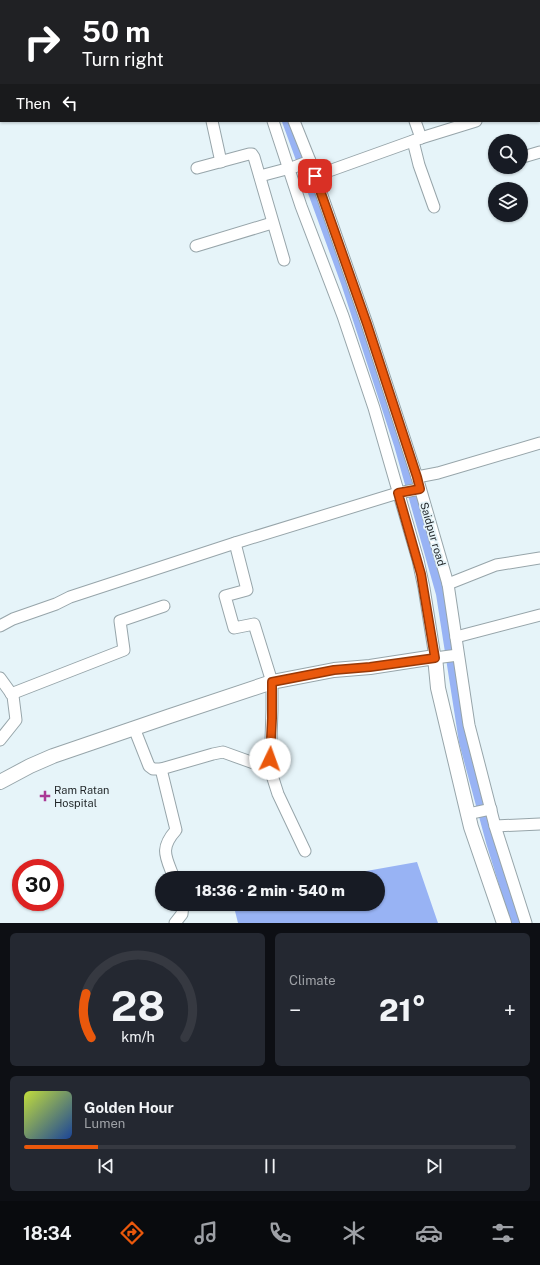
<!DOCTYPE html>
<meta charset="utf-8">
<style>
:root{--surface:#171b24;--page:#242831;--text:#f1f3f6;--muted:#9ea1a6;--line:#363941;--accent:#ea580c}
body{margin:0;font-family:"Public Sans",sans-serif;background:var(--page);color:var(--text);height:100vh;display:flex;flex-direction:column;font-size:15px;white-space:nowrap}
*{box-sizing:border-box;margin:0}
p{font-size:13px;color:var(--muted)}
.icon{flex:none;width:22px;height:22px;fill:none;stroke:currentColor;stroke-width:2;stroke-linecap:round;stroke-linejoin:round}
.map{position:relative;height:923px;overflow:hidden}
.side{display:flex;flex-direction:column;gap:10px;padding:10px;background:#0d0f14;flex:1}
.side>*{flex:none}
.top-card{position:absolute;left:0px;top:0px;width:540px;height:122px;box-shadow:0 1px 3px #0004;background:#202124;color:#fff;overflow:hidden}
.tools{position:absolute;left:488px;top:134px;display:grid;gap:8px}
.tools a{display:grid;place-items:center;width:40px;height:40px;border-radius:50%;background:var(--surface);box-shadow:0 1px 3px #0004;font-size:20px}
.speed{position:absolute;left:12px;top:859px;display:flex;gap:8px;font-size:20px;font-weight:700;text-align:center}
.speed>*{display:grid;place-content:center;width:52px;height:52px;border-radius:50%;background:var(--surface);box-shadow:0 1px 3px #0004;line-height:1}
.speed .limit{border:6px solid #d22;background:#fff;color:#111}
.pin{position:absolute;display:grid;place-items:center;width:34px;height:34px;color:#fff;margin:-17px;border-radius:8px;box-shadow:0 2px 6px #0006}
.me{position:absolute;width:44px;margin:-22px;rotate:3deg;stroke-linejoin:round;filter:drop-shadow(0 0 3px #0008)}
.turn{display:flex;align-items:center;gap:14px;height:84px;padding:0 16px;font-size:18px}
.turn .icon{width:52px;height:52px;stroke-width:2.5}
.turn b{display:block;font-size:28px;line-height:34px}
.then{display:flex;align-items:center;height:38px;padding:0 16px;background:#0003;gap:8px;font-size:15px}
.big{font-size:30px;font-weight:800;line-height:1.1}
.side .card{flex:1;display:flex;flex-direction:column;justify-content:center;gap:6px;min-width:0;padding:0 14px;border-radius:6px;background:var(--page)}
.side .dial{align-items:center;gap:0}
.dial svg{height:104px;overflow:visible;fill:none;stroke:var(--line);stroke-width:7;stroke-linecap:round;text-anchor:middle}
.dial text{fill:var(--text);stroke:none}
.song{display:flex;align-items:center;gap:12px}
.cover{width:48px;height:48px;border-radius:6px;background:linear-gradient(135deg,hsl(70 70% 55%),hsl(220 70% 35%))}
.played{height:4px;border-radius:2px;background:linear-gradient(90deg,var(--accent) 15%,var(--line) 15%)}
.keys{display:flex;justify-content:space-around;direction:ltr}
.heat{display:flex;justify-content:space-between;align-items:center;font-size:22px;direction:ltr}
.side .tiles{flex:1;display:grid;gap:10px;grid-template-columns:1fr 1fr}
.card:last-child{grid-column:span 2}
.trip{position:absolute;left:155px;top:871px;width:230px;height:40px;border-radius:20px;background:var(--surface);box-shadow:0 1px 3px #0004;font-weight:800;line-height:40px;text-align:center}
.tab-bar{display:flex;height:64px;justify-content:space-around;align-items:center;background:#090b0e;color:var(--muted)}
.tab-bar .icon{width:28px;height:28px}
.tab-bar .selected{color:var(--accent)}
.tab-bar b{font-size:18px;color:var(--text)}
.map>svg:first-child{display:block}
.water{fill:#98b3f4}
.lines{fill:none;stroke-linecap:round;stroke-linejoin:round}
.canal{stroke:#98b3f4;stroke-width:10}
.minor-casing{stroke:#97a5aa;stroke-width:13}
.tertiary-casing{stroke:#97a5aa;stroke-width:16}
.minor{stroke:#fff;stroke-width:11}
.tertiary{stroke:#fff;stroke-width:14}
.route-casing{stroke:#983908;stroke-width:10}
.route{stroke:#ea580c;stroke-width:7}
.poi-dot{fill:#aa3995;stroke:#e6f4f9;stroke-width:1.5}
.labels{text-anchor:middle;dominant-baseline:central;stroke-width:3.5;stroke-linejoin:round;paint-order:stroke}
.street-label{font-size:11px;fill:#1f2426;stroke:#e6f4f9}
.poi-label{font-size:11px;fill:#1f2426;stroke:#e6f4f9;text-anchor:start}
</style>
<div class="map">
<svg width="540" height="923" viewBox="0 0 540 923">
<rect width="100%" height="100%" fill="#e6f4f9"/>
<!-- water -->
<path class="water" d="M417 862 438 923H238L234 907 237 904H378V878H327Z"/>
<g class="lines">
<!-- canal -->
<g class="canal">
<path d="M188 0 189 1"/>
<path d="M287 121 346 283 399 445 441 594 464 742 491 842 516 923"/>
</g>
<defs>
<g id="minor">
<path d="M172 0 173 1"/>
<path d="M197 0 198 1"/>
<path d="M258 0V1"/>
<path d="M342 0V1"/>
<path d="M385 0V1"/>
<path d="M238 1 240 0"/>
<path d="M539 42H540"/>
<path d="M539 101 540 100"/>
<path d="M212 121 221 162"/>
<path d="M273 121 301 206 343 316 374 408 418 560 424 588 435 657"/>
<path d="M294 121 310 161 367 324 417 477 448 584 469 725 495 826 526 923"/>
<path d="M415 121 421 138"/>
<path d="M413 141 419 165 434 207"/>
<path d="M523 157 540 152"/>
<path d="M197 168 249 154H252L254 157 284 260"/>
<path d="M260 176 294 167 310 161"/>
<path d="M315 176 421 138 476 121"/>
<path d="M196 246 272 223"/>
<path d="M417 477 438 473 540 443"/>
<path d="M235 543 247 590 225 596 234 628 254 624 272 682V710L270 769 278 794 305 851"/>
<path d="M448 584 496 565 540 558"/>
<path d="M0 626 13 619 56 604 70 597 235 543 398 493 420 489"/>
<path d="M456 637 540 615"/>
<path d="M435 658 458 655"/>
<path d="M0 678 13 696 16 720 0 740"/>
<path d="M11 694 124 650 120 621 164 606"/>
<path d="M134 728 149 766 153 769H161L213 754 223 752 270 769"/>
<path d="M161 769 176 830C159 849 166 857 174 878"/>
<path d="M468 814 491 809"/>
<path d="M495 826 540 824"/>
<path d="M175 923 182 914 183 904"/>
</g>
<path id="tertiary" d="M0 782 30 766 53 756 170 716 272 682 334 670 370 667 435 657 438 688 471 827 504 923"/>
</defs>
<!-- minor casing -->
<use href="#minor" class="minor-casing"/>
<!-- tertiary casing -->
<use href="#tertiary" class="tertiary-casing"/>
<!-- minor -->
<use href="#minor" class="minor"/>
<!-- tertiary -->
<use href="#tertiary" class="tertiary"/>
</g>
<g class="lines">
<defs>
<path id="route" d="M270 759 272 718V682L334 670 370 667 435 658 421 574 398 493 420 489 417 477 367 324 315 176"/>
</defs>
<!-- route casing -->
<use href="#route" class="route-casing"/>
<!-- route -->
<use href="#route" class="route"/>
</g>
<!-- markers -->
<path class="poi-dot" d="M43 790h4v4h4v4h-4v4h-4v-4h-4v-4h4z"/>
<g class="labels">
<!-- street labels -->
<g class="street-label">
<text transform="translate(433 534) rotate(74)">Saidpur road</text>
</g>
<!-- poi labels -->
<g class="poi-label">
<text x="54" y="790">Ram Ratan<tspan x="54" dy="13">Hospital</tspan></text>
</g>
</g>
</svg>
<div class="tools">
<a><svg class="icon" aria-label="search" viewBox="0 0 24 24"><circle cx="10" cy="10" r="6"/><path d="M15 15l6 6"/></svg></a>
<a><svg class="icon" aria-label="layers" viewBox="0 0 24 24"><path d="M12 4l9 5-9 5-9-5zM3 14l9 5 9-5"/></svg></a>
</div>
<div class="speed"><div class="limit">30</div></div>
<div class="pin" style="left:315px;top:176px;background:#d93025"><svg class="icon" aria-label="arrive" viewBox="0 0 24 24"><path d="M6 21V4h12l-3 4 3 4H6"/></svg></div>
<svg class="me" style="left:270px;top:759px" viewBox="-20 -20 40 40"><circle r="19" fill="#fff"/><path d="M0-13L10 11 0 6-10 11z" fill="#ea580c"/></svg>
<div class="trip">18:36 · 2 min · 540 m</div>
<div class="top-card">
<div class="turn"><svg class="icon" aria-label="right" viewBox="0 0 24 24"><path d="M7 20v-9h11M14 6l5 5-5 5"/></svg><div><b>50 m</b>Turn right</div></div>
<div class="then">Then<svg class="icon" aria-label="left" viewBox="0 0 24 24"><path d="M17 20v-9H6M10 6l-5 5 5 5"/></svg></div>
</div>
</div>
<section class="side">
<div class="tiles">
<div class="card dial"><svg viewBox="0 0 100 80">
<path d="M14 69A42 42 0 1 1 86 69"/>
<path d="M14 69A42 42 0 0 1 10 35" stroke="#ea580c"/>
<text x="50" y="56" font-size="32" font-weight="700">28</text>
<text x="50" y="72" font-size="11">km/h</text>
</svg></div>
<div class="card"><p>Climate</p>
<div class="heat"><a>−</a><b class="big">21°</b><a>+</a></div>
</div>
<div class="card">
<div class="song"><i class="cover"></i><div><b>Golden Hour</b><p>Lumen</p></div></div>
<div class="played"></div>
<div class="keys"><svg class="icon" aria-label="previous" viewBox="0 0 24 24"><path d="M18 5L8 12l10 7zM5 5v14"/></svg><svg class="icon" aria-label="pause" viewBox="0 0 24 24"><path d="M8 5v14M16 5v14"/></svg><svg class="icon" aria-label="next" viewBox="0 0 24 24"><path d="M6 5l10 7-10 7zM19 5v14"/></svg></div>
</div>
</div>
</section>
<nav class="tab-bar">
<b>18:34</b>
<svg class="icon selected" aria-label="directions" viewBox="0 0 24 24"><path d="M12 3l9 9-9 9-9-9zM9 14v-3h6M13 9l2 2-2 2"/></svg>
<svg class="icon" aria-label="music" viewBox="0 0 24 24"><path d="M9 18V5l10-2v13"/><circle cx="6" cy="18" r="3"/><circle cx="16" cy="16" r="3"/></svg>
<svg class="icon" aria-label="phone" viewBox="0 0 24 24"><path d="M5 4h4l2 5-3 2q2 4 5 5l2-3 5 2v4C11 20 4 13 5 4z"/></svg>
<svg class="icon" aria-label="climate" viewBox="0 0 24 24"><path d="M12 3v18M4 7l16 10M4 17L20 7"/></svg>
<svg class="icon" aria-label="car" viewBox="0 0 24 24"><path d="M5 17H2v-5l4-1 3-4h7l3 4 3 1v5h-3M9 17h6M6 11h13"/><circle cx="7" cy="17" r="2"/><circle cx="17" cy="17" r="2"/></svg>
<svg class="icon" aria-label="filters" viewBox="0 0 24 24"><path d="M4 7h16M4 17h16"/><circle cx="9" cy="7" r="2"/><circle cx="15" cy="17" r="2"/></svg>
</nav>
